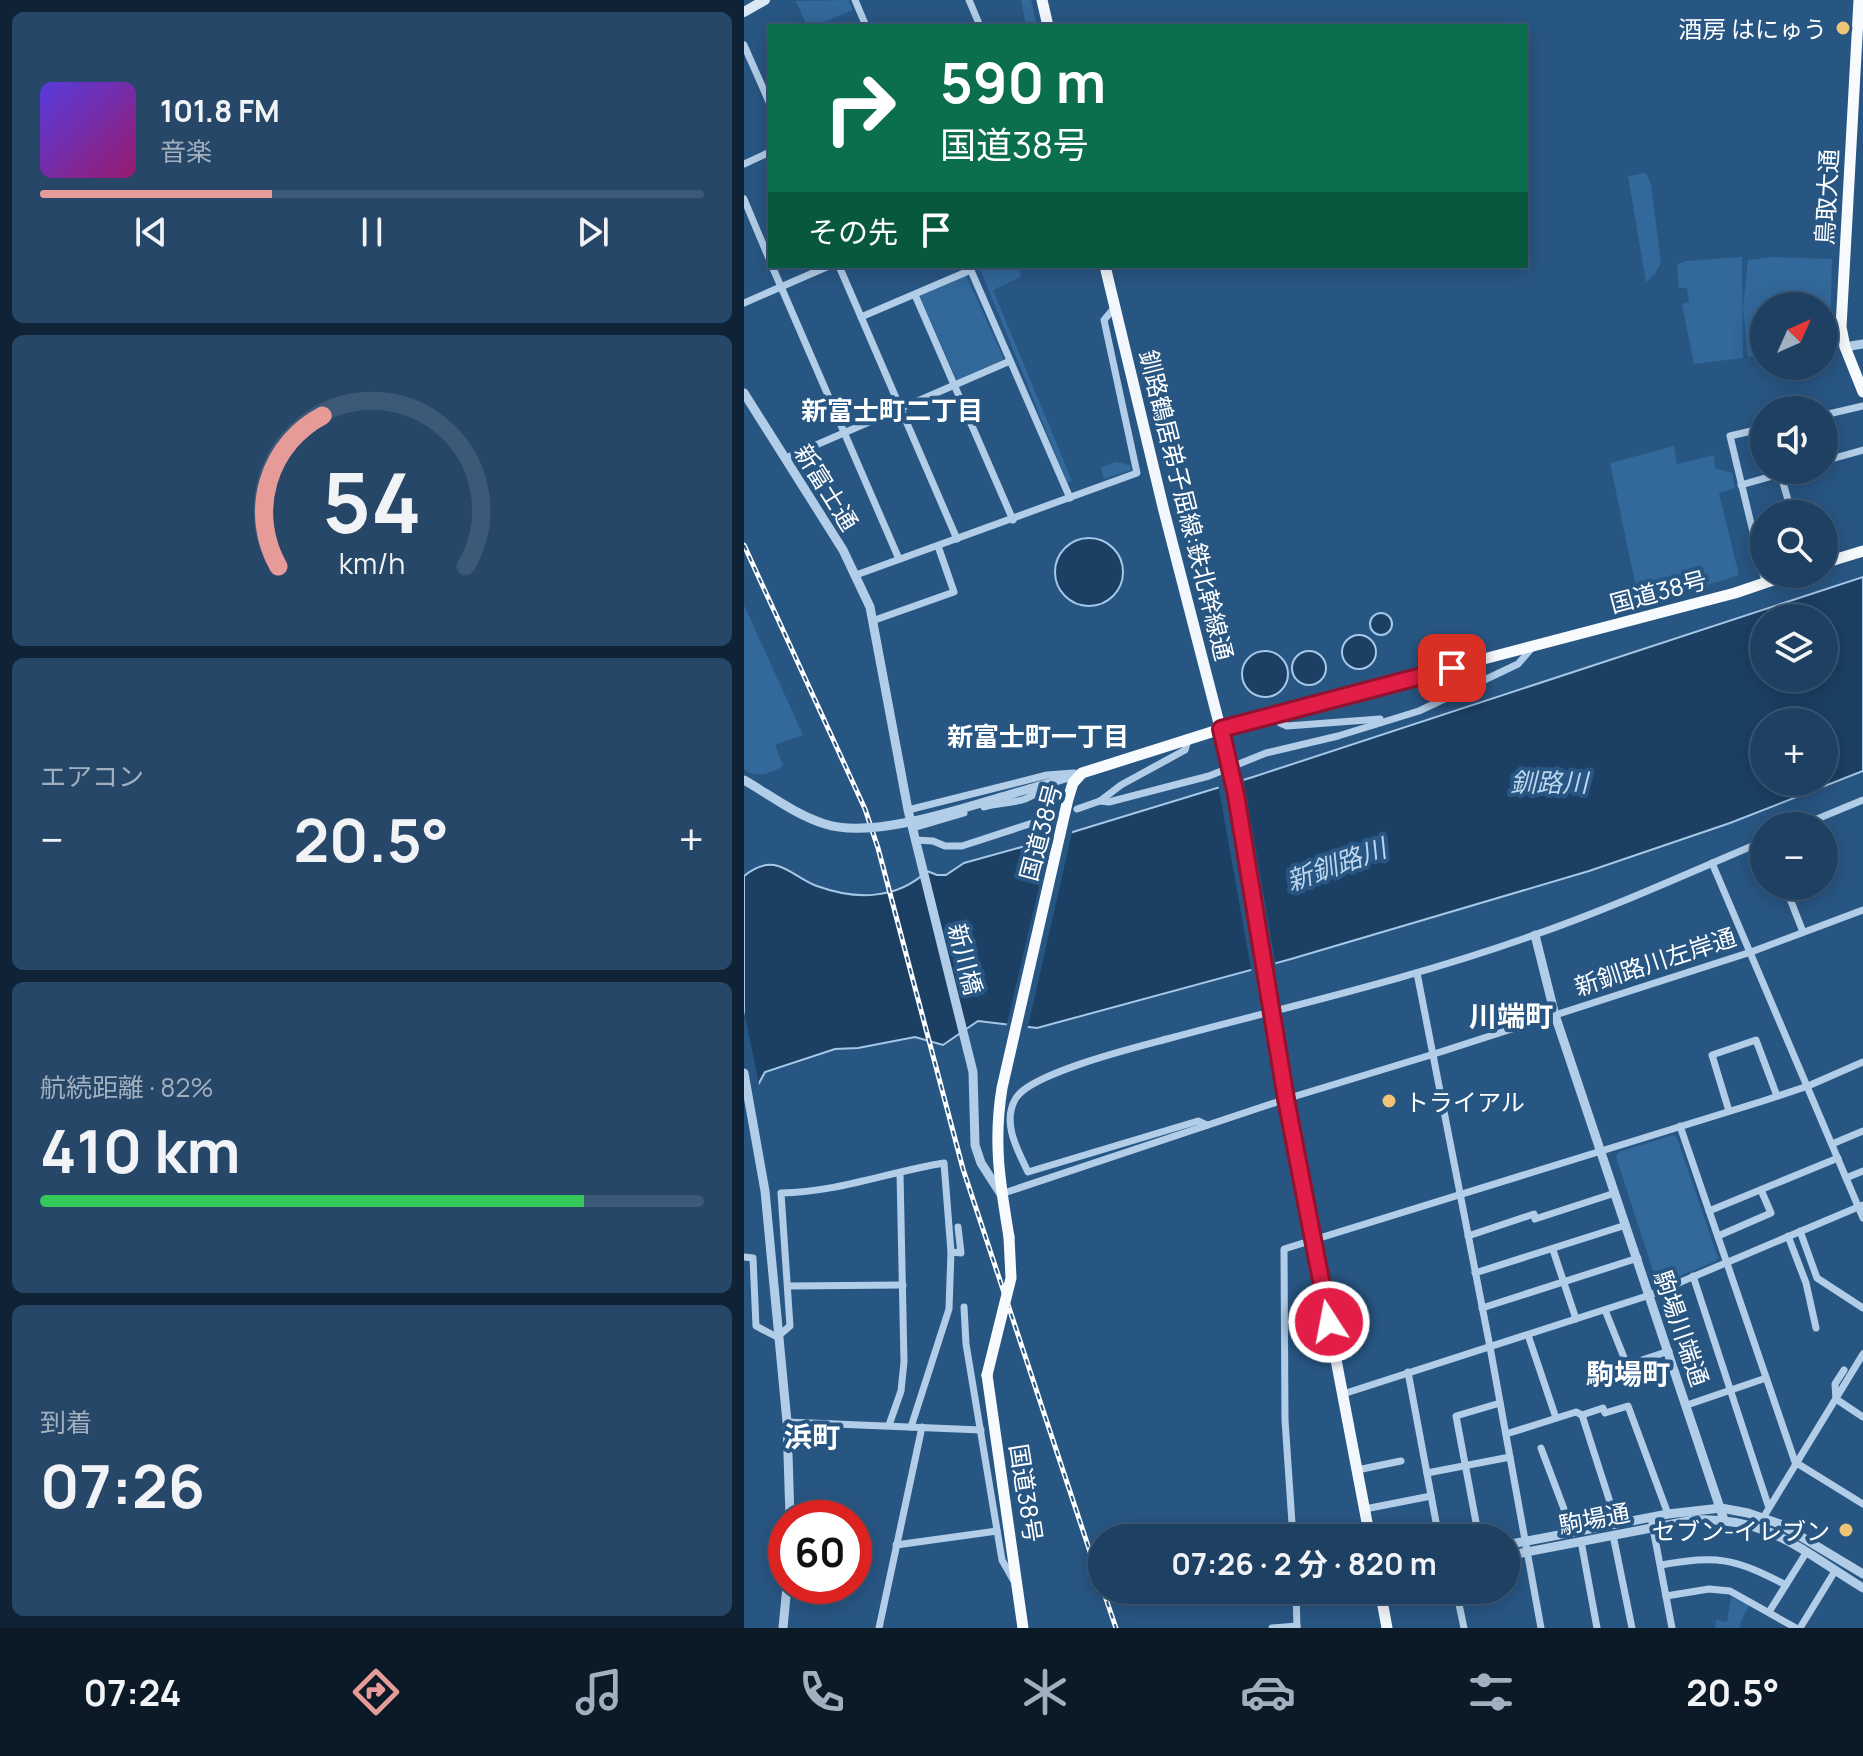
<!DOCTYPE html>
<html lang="ja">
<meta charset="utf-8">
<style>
:root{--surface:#1e4062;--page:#264768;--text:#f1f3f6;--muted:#a1afbe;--line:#3c5977;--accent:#e69b98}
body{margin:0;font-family:Manrope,"Noto Sans JP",sans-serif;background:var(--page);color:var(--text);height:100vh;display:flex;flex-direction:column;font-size:30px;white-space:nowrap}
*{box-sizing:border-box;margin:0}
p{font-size:26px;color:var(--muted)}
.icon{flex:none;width:44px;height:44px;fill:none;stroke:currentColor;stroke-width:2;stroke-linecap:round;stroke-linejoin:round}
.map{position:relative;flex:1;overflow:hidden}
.panel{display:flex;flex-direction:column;gap:12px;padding:12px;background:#102336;width:744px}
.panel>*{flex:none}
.top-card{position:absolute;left:24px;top:24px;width:760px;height:244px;border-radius:0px;box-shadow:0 4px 20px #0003,0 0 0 2px var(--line);background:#0b6e4f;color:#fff;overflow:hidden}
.needle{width:52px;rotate:45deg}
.fabs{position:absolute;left:1006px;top:292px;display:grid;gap:16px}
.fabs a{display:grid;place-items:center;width:88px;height:88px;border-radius:50%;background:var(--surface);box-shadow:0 4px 20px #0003,0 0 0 2px var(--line);font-size:40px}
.speed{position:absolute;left:24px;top:1500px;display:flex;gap:16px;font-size:40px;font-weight:700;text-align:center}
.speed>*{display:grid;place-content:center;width:104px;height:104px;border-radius:50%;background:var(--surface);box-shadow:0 4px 20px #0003,0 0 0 2px var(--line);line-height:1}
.speed .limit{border:12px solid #d22;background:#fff;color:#111}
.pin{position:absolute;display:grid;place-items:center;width:68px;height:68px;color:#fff;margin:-34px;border-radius:16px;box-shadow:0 4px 12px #0006}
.me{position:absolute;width:88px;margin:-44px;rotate:349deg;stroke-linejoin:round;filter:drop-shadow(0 0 6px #0008)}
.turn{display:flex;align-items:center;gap:28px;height:168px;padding:0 40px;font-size:36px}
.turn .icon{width:104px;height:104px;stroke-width:2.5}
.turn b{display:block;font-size:56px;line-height:68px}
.then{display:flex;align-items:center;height:76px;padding:0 40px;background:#0003;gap:16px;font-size:30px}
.big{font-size:60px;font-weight:700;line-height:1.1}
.panel .tile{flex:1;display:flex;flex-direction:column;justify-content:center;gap:12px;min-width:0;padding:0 28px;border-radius:12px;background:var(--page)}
.panel .dial{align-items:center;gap:0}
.dial svg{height:208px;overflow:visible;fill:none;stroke:var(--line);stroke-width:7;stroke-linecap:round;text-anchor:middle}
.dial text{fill:var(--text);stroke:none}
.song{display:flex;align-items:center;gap:24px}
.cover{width:96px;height:96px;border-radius:12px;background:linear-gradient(135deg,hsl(250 70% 55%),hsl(320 70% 35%))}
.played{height:8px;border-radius:4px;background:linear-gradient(90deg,var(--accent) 35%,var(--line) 35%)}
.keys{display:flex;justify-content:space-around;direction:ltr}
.heat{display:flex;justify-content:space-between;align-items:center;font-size:44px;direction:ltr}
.charge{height:12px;border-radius:6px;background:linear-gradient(90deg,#34c759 82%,var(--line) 0)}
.trip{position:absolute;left:344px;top:1524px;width:432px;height:80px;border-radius:40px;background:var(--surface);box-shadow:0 4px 20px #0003,0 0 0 2px var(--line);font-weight:700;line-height:80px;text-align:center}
.tabs{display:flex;height:128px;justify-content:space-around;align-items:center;background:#0c1a27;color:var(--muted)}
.tabs .icon{width:56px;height:56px}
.tabs .selected{color:var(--accent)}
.tabs b{font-size:36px;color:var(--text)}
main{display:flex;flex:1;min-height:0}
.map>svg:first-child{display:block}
.green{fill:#32689a}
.water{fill:#1c3f64;stroke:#a6c8e7;stroke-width:2;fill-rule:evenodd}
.pier{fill:#285683}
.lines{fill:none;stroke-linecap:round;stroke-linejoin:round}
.minor{stroke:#b1cde7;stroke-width:7}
.tertiary{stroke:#b1cde7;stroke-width:9}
.secondary{stroke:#dae8f6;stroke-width:10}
.primary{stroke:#f2f7fd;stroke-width:11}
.trunk{stroke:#f8fbfe;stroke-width:11}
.rail-casing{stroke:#fff;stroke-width:5}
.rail{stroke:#285683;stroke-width:2;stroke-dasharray:6;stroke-linecap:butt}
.tertiary-bridge{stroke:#b1cde7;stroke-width:9}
.primary-bridge{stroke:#f2f7fd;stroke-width:11}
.trunk-bridge{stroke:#f8fbfe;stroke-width:11}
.route-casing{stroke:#92132f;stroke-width:20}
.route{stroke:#e11d48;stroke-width:14}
.poi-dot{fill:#efc477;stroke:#285683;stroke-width:3}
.labels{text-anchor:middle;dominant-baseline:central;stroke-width:8;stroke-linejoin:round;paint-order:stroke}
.poi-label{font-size:24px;fill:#fff;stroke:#285683;text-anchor:end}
.street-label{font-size:24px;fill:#fff;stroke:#285683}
.neighbourhood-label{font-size:26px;font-weight:bold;fill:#fff;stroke:#285683}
.water-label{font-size:26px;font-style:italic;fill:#bcd6ee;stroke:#285683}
.quarter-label{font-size:28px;font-weight:bold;fill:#fff;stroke:#285683}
</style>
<main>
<section class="panel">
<div class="tile">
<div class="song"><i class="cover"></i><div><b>101.8 FM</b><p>音楽</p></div></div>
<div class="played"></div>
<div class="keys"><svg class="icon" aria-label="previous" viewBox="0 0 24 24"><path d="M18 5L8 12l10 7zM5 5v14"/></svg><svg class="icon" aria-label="pause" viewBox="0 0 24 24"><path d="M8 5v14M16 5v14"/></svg><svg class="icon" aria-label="next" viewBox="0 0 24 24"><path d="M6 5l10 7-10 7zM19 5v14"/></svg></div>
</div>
<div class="tile dial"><svg viewBox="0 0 100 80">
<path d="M14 69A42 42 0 1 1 86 69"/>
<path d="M14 69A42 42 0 0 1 31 11" stroke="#e69b98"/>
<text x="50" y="56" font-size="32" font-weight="700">54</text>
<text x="50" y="72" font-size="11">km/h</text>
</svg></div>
<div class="tile"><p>エアコン</p>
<div class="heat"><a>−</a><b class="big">20.5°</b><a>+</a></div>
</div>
<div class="tile"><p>航続距離 · 82%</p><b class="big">410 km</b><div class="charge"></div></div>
<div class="tile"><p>到着</p><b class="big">07:26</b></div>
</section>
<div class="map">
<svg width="1119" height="1628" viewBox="0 0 1119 1628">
<rect width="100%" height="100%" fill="#285683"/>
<!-- green -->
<g class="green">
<path d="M104 0 109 10 70 26H63L52 1Z"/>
<path d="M277 0H287L293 26H282Z"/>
<path d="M902 173 907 184 917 262 911 274 902 282 884 176Z"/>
<path d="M998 257 999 358 950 364 938 304 945 302 943 288H935L933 265 942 261Z"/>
<path d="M1030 257 1088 259 1086 342 1080 343V306H1020V354L1004 357 999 308 1004 260Z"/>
<path d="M235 266H275L277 277 249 290 328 481 323 482Z"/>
<path d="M222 275 260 359 213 380 175 295Z"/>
<path d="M930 446 933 464 970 455 971 468 988 473 991 488 975 493 995 575 896 607 866 463Z"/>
<path d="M372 462 386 465 387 470 360 479 357 468Z"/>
<path d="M0 605 59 735 31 745 39 766C28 773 12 779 0 769Z"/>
<path d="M929 1135 933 1138 974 1258 972 1261 916 1284 913 1283 872 1157 875 1152Z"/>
<path d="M987 1597 1005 1605 995 1626 998 1628H971L972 1620 983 1622Z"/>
</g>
<!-- water -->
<g class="water">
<circle cx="345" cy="572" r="34"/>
<path d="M1119 577V771L986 823 845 871 547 959 293 1028 234 1021 199 1045 171 1037 114 1048 91 1049 21 1072 14 1085 0 1086V876C10 868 21 862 34 866 46 869 60 882 73 886 111 900 153 900 183 871L193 875H202L220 863 296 842 509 777ZM1020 618H1080V678H1020ZM1020 722H1080V782H1020Z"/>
<circle cx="637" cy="624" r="11"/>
<circle cx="615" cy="652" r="17"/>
<circle cx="565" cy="668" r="17"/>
<circle cx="521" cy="674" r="23"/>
</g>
<!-- pier -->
<g class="pier">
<path d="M499 776 532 967 508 974 474 784Z"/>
<path d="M329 828 283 1031 262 1028 307 835Z"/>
<path d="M0 1011 16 1089 0 1090Z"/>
</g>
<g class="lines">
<!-- minor -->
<g class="minor">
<path d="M111 0 122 26"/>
<path d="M225 0 236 26"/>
<path d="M0 45 26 104"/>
<path d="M0 164 26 152"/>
<path d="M0 199 26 261"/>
<path d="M28 266 155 559"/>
<path d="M95 266 213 539"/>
<path d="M225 266 326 498"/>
<path d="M171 295 269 520"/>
<path d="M0 303 85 266"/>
<path d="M117 317 227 270"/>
<path d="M1080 415 1119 406"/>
<path d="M1020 428 986 436 1021 582"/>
<path d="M42 458 266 361"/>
<path d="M1080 461 1119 450"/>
<path d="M1036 472 1048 514"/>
<path d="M997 485 1049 470"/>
<path d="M112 575 393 473 360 320 371 307"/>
<path d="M128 621 210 592 194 546"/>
<path d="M530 715 536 723 543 726 636 719"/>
<path d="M356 801 365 802 465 776 522 753 594 736 675 711 774 664 787 649"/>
<path d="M240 807C263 800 283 806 301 785"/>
<path d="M333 809 356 801 377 785 441 750 444 740"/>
<path d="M164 810 303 775 330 773"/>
<path d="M1056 826 1119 800"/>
<path d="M169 828 220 813"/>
<path d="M171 840 189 841 201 846H218L310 816"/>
<path d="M968 863 1119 1218"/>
<path d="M1041 886 1059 932"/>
<path d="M673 973 746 1347 797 1628"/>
<path d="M985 1111 968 1055 1012 1040 1033 1096"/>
<path d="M463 1125 454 1121 284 1172C274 1151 257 1122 272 1098 287 1073 393 1047 423 1039 546 1006 670 978 790 935 868 908 944 873 1020 841"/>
<path d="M936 1126 1051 1462 1119 1504"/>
<path d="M1088 1144 1119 1131"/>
<path d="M1102 1178 1119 1171"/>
<path d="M257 1194 542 1099 690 1054 1007 952 1119 910"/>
<path d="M965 1211 1094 1158"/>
<path d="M1056 1231 1073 1278 1119 1308"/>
<path d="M724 1236 790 1214 791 1219 871 1193"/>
<path d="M974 1236 1027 1213 1017 1190"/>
<path d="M1044 1236 1062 1283 1072 1328"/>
<path d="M809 1250 832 1319"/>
<path d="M0 1257 9 1258 12 1326 33 1337 46 1326 37 1193C95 1192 144 1172 200 1163L207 1252"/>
<path d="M731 1273 882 1225"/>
<path d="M949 1276 1024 1505"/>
<path d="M44 1286 159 1285"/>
<path d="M220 1307 222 1344 258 1560 271 1583"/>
<path d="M738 1308 894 1258"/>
<path d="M861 1310 883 1365 925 1351"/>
<path d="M784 1335 812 1418"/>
<path d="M1100 1370 1091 1384 1092 1399 1119 1417"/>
<path d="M664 1372 695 1538"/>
<path d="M599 1394 906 1295 1119 1205"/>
<path d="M943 1405 1022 1378"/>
<path d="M43 1422 237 1430"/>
<path d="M145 1425 157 1391 160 1362 156 1173"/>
<path d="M167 1427 205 1309 207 1252 217 1253 214 1227"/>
<path d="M762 1434 832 1412 838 1415"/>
<path d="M797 1448 820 1509 824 1533"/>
<path d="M613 1470 657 1461"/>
<path d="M683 1473 766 1457"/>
<path d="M621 1509 687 1496"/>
<path d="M1019 1518 1119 1354"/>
<path d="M908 1523 928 1628"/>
<path d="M873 1524 838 1415 859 1408 861 1413 884 1406 924 1514"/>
<path d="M869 1535 888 1628"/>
<path d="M549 1538 541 1420 540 1249 1019 1101 1064 1086 1119 1062"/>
<path d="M735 1538 712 1416 756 1403"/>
<path d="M837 1541 853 1628"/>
<path d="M152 1545 253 1531"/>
<path d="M917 1565C975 1555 989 1558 1042 1585"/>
<path d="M552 1590 553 1628"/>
<path d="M712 1590 720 1628"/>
<path d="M922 1596 965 1589 986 1591 1052 1628"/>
<path d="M1025 1612 1062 1553"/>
<path d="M135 1628 178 1427"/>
<path d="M528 1628 553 1626"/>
<path d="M1056 1628 1091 1571"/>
</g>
<!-- tertiary -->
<g class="tertiary">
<path d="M1101 347 1119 344"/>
<path d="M0 393 99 550 126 607 164 810 229 1072 231 1145 237 1163 257 1194"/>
<path d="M285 789 338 773"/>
<path d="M791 935 811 1015 980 1520"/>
<path d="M0 1073 21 1191 43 1422 46 1518"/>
<path d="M762 1545 924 1514 977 1508 1004 1513 1036 1524 1119 1574"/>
<path d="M762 1556 949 1520C1024 1516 1058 1551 1119 1588"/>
<path d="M39 1628 43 1586"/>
</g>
<!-- secondary -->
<path class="secondary" d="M0 12 21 0"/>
<!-- primary -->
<g class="primary">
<path d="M298 0 304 26"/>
<path d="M361 266 420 511 483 754"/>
<path d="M526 1000 545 1113 626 1538"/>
<path d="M636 1590 643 1628"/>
</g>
<!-- trunk -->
<g class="trunk">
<path d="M1115 0 1097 327 1101 347 1119 392"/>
<path d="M1080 563 1119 551"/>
<path d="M265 1237C256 1183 249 1143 258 1088L324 799 329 783 338 773 496 723 991 593 1047 574"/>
<path d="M243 1375 279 1628"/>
</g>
<defs>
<g id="rail">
<path d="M0 545 121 809 134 848 219 1169 358 1588"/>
<path d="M359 1590 372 1628"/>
</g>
</defs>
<!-- rail casing -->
<use href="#rail" class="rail-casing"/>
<!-- rail -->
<use href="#rail" class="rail"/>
<!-- tertiary-bridge -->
<path class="tertiary-bridge" d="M0 780C26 795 52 815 81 824 132 841 232 803 285 789"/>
<!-- primary-bridge -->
<path class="primary-bridge" d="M483 754 526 1000"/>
<!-- trunk-bridge -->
<path class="trunk-bridge" d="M243 1375 267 1278 265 1237"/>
</g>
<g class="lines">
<defs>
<path id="route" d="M585 1322 542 1099 492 795 477 729 708 668"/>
</defs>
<!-- route casing -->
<use href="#route" class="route-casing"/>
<!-- route -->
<use href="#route" class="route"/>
</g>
<!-- markers -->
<g class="poi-dot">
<circle cx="1099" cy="28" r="8"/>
<circle cx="645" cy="1101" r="8"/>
<circle cx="1102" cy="1530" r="8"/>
</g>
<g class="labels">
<!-- poi labels -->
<g class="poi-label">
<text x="1083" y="28">酒房 はにゅう</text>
<text x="661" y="1101" text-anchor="start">トライアル</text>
<text x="1086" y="1530">セブン-イレブン</text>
</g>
<!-- street labels -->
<g class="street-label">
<text transform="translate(1082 197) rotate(-87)">鳥取大通</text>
<text transform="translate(83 487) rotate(58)">新富士通</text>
<text transform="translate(443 505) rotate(76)">釧路鶴居弟子屈線:鉄北幹線通</text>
<text transform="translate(914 591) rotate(-15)">国道38号</text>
<text transform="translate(296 832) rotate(-75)">国道38号</text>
<text transform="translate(222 959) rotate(76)">新川橋</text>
<text transform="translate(911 961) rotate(-18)">新釧路川左岸通</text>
<text transform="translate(938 1328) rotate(71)">駒場川端通</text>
<text transform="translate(283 1493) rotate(81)">国道38号</text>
<text transform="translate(850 1518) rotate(-11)">駒場通</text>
</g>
<!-- neighbourhood labels -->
<g class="neighbourhood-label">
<text x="148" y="410">新富士町二丁目</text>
<text x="294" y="736">新富士町一丁目</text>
</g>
<!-- water labels -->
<g class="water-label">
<text x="805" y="782">釧路川</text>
<text transform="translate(592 864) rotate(-20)">新釧路川</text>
</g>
<!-- quarter labels -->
<g class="quarter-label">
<text x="767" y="1015">川端町</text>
<text x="884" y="1373">駒場町</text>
<text x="68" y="1436">浜町</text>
</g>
</g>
</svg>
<div class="fabs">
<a><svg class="needle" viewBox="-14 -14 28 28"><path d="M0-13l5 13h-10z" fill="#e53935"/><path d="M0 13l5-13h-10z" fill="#a1afbe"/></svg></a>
<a><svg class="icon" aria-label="sound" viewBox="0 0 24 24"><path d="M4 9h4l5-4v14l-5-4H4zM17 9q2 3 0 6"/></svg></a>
<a><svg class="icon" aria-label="search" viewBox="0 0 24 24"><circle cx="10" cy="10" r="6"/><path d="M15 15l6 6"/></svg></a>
<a><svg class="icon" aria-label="layers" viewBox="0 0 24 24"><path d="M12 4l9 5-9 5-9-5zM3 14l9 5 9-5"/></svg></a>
<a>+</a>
<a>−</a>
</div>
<div class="speed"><div class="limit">60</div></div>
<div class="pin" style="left:708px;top:668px;background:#d93025"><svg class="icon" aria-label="arrive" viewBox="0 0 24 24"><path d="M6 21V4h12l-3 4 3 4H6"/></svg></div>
<svg class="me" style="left:585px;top:1322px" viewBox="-20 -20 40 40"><circle r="17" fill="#e11d48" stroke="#fff" stroke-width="3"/><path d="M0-11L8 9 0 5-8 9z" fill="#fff"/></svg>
<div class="trip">07:26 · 2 分 · 820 m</div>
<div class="top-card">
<div class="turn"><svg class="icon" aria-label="right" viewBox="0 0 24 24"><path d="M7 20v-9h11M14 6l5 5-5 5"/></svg><div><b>590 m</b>国道38号</div></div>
<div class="then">その先<svg class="icon" aria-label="arrive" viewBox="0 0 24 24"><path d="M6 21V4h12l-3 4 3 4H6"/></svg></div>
</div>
</div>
</main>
<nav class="tabs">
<b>07:24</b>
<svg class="icon selected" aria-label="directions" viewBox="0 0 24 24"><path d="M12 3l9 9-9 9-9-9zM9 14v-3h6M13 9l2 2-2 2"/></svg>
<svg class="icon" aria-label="music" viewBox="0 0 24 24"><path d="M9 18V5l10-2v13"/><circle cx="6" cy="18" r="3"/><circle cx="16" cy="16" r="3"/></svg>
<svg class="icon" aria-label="phone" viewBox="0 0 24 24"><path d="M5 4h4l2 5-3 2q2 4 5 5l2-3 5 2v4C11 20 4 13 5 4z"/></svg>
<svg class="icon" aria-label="climate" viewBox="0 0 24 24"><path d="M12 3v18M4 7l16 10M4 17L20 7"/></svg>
<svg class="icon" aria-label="car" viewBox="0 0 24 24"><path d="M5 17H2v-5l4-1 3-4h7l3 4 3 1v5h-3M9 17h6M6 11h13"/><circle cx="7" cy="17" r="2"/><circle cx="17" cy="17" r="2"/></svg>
<svg class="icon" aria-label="filters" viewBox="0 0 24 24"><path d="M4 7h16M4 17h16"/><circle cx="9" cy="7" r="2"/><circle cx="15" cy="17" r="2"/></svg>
<b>20.5°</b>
</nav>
